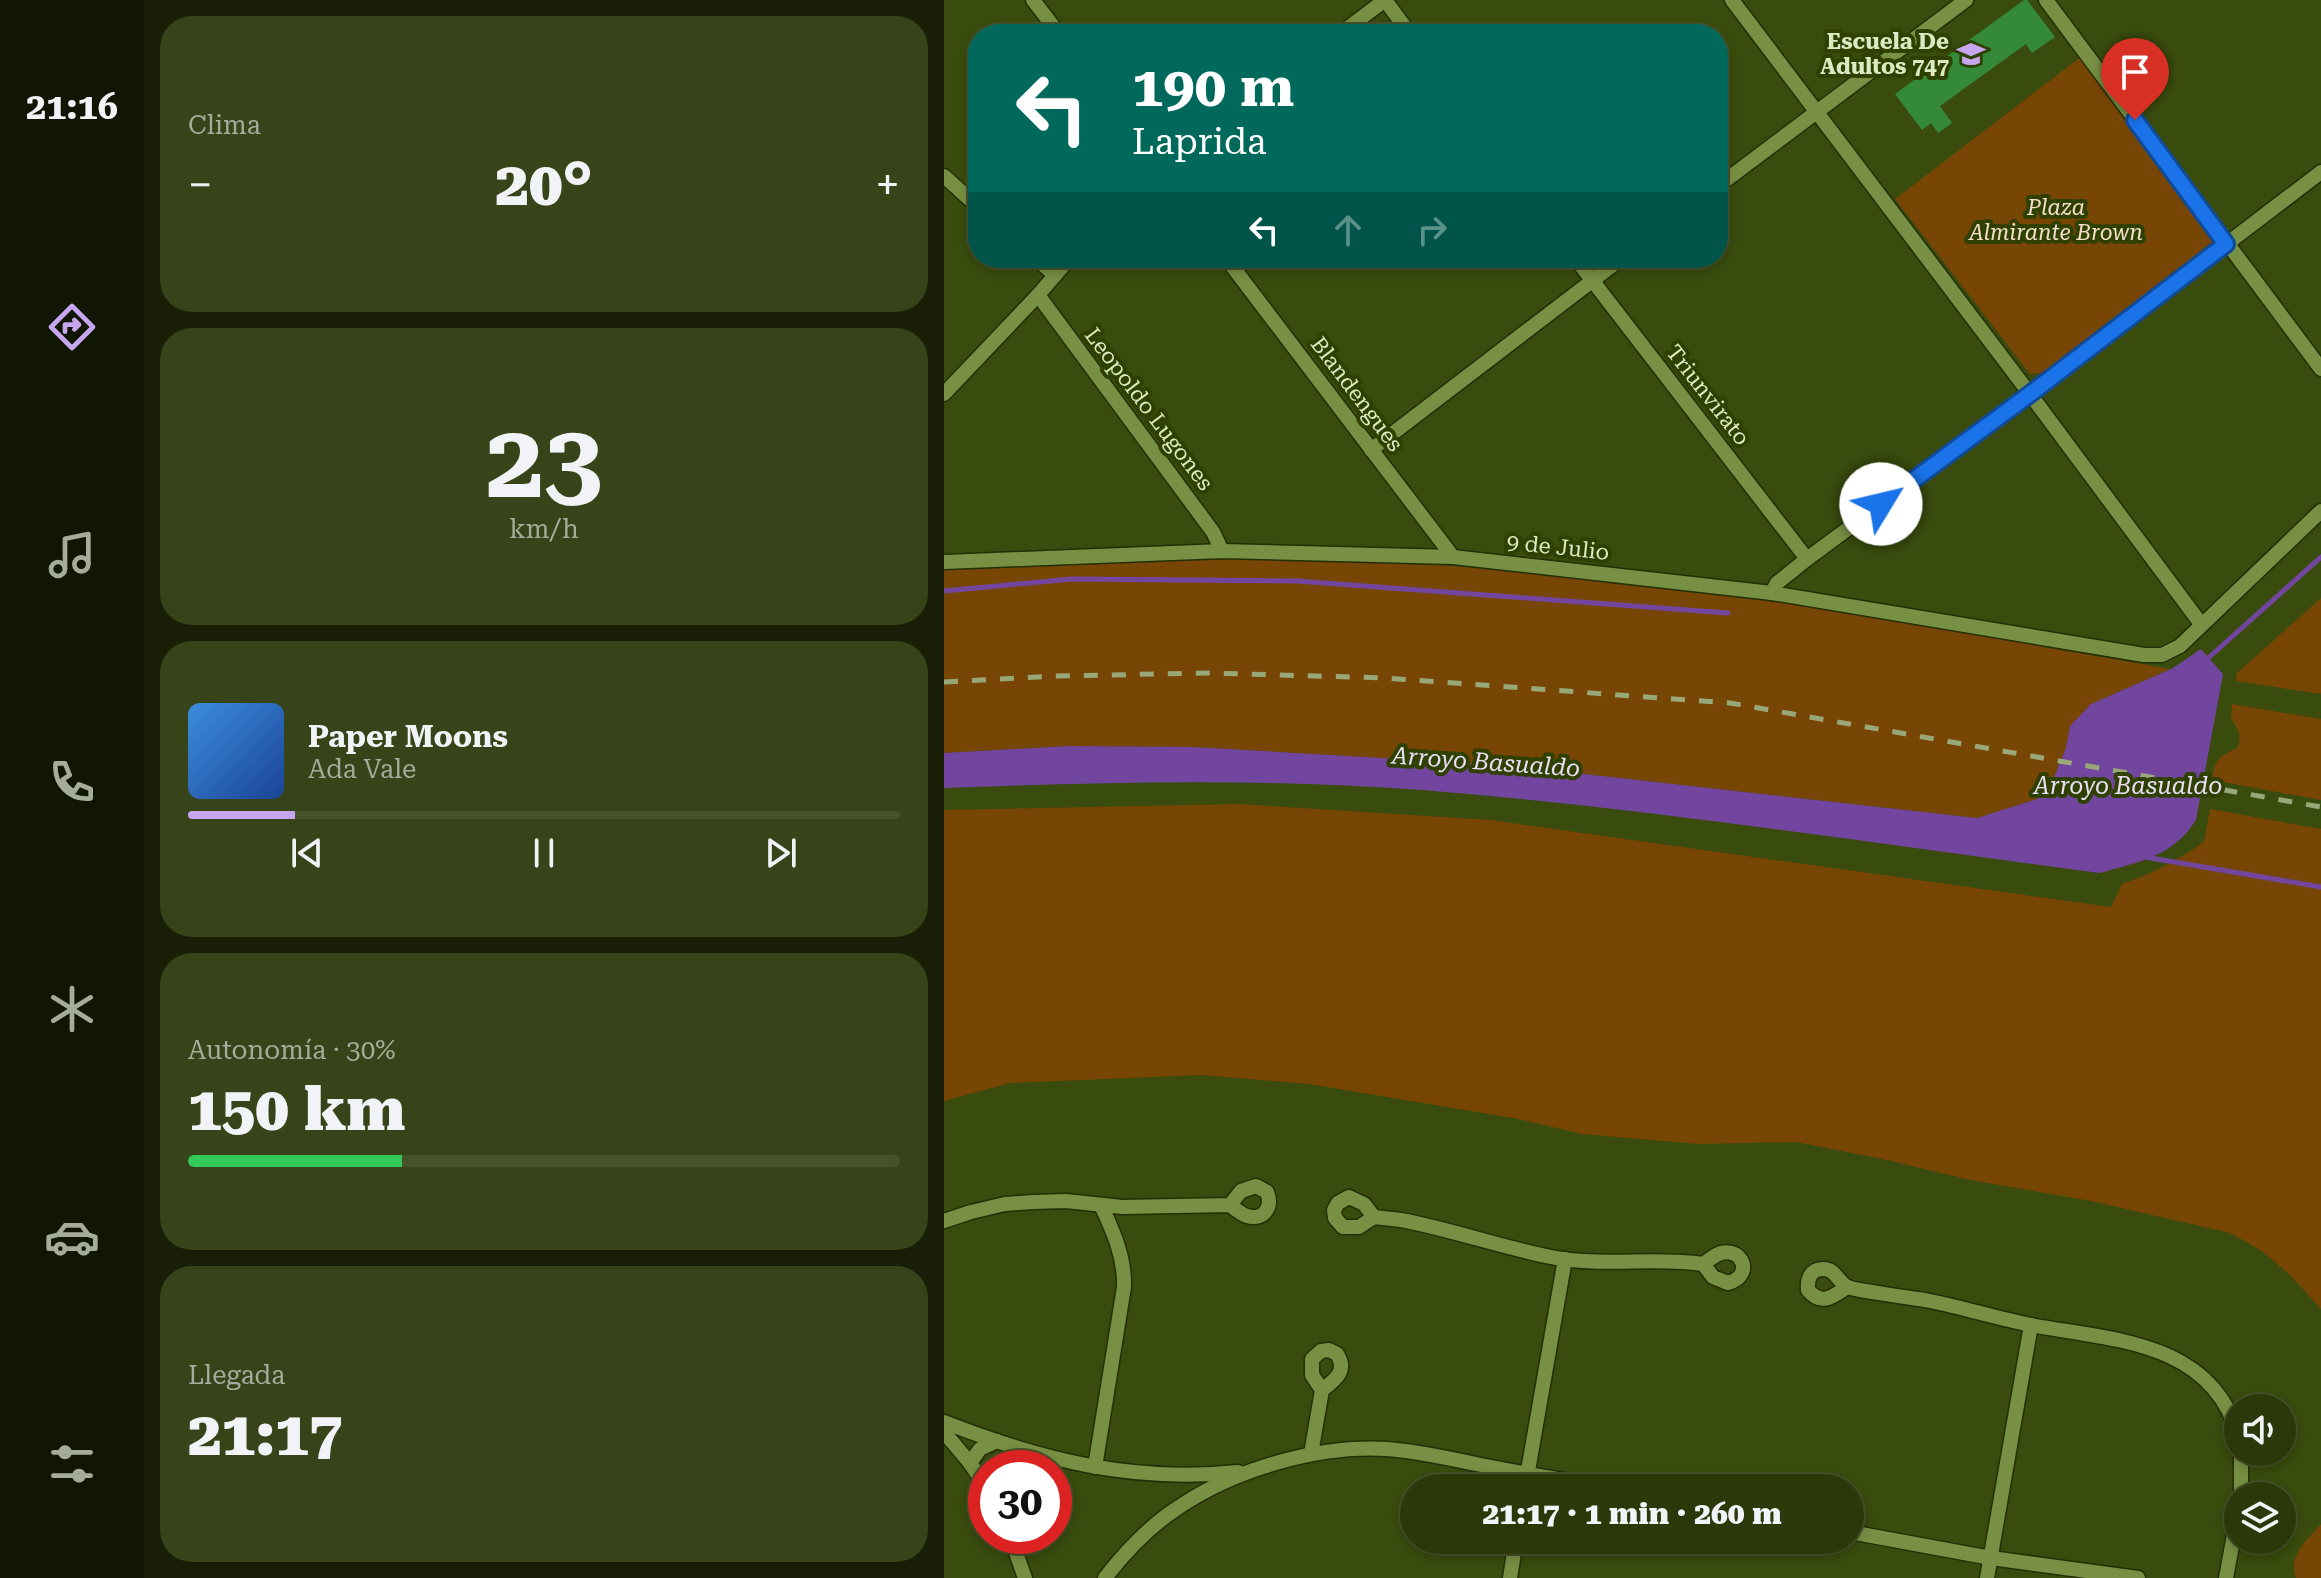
<!DOCTYPE html>
<html lang="es">
<meta charset="utf-8">
<style>
:root{--surface:#2b380a;--page:#374318;--text:#f1f3f6;--muted:#a6ac9c;--line:#47522b;--accent:#c7a6f0}
body{margin:0;font-family:"Roboto Serif",serif;background:var(--page);color:var(--text);height:100vh;display:flex;flex-direction:column;font-size:30px;white-space:nowrap}
*{box-sizing:border-box;margin:0}
p{font-size:26px;color:var(--muted)}
.icon{flex:none;width:44px;height:44px;fill:none;stroke:currentColor;stroke-width:2;stroke-linecap:round;stroke-linejoin:round}
.map{position:relative;flex:1;overflow:hidden}
.side{display:flex;flex-direction:column;gap:16px;padding:16px;background:#181f06;width:800px}
.side>*{flex:none}
.hud{position:absolute;left:24px;top:24px;width:760px;height:244px;border-radius:32px;box-shadow:0 4px 12px #0003,0 0 0 2px var(--line);background:#00695c;color:#fff;overflow:hidden}
.controls{position:absolute;left:1280px;top:1394px;display:grid;gap:16px}
.controls a{display:grid;place-items:center;width:72px;height:72px;border-radius:50%;background:var(--surface);box-shadow:0 4px 12px #0003,0 0 0 2px var(--line);font-size:40px}
.speed{position:absolute;left:24px;top:1450px;display:flex;gap:16px;font-size:40px;font-weight:700;text-align:center}
.speed>*{display:grid;place-content:center;width:104px;height:104px;border-radius:50%;background:var(--surface);box-shadow:0 4px 12px #0003,0 0 0 2px var(--line);line-height:1}
.speed .limit{border:12px solid #d22;background:#fff;color:#111}
.pin{position:absolute;display:grid;place-items:center;width:68px;height:68px;color:#fff;margin:-82px -34px;border-radius:50% 50% 50% 0;rotate:-45deg;box-shadow:0 0 8px #0007}
.pin .icon{rotate:45deg}
.me{position:absolute;width:88px;margin:-44px;rotate:54deg;stroke-linejoin:round;filter:drop-shadow(0 0 6px #0008)}
.turn{display:flex;align-items:center;gap:28px;height:168px;padding:0 32px;font-size:36px}
.turn .icon{width:104px;height:104px;stroke-width:2.5}
.turn b{display:block;font-size:56px;line-height:68px}
.lanes{display:flex;align-items:center;height:76px;padding:0 32px;background:#0003;justify-content:center;gap:40px;direction:ltr}
.lanes .off{opacity:.35}
.big{font-size:60px;font-weight:800;line-height:1.1}
.side .card{flex:1;display:flex;flex-direction:column;justify-content:center;gap:12px;min-width:0;padding:0 28px;border-radius:32px;background:var(--page)}
.side .dial{align-items:center;gap:0}
.dial b{font-size:104px;line-height:1}
.song{display:flex;align-items:center;gap:24px}
.cover{width:96px;height:96px;border-radius:12px;background:linear-gradient(135deg,hsl(210 70% 55%),hsl(220 70% 35%))}
.played{height:8px;border-radius:4px;background:linear-gradient(90deg,var(--accent) 15%,var(--line) 15%)}
.keys{display:flex;justify-content:space-around;direction:ltr}
.heat{display:flex;justify-content:space-between;align-items:center;font-size:44px;direction:ltr}
.charge{height:12px;border-radius:6px;background:linear-gradient(90deg,#34c759 30%,var(--line) 0)}
.trip{position:absolute;left:456px;top:1474px;width:464px;height:80px;border-radius:40px;background:var(--surface);box-shadow:0 4px 12px #0003,0 0 0 2px var(--line);font-weight:800;line-height:80px;text-align:center}
main{display:flex;flex:1;min-height:0}
.tab-bar{display:flex;flex-direction:column;width:144px;justify-content:space-around;align-items:center;background:#111604;color:var(--muted)}
.tab-bar .icon{width:56px;height:56px}
.tab-bar .on{color:var(--accent)}
.tab-bar b{font-size:36px;color:var(--text)}
.map>svg:first-child{display:block}
.green{fill:#774504}
.water{fill:#72469f}
.lines{fill:none;stroke-linecap:round;stroke-linejoin:round}
.stream{stroke:#72469f;stroke-width:5}
.building{fill:#358a3a}
.minor-casing{stroke:#232f05;stroke-width:17}
.minor{stroke:#779043;stroke-width:14}
.rail{stroke:#98a878;stroke-width:5;stroke-dasharray:14 14;stroke-linecap:butt}
.route-casing{stroke:#114b97;stroke-width:20}
.route{stroke:#1a73e8;stroke-width:14}
.labels{text-anchor:middle;dominant-baseline:central;stroke-width:8;stroke-linejoin:round;paint-order:stroke}
.poi-label{font-size:22px;font-weight:bold;fill:#dbeac3;stroke:#2f4000;text-anchor:end}
.park-label{font-size:22px;font-style:italic;fill:#f3decb;stroke:#2f4000}
.street-label{font-size:22px;fill:#dbeac3;stroke:#2f4000}
.water-label{font-size:24px;font-style:italic;fill:#e8def6;stroke:#2f4000}
</style>
<main>
<nav class="tab-bar">
<b>21:16</b>
<svg class="icon on" aria-label="directions" viewBox="0 0 24 24"><path d="M12 3l9 9-9 9-9-9zM9 14v-3h6M13 9l2 2-2 2"/></svg>
<svg class="icon" aria-label="music" viewBox="0 0 24 24"><path d="M9 18V5l10-2v13"/><circle cx="6" cy="18" r="3"/><circle cx="16" cy="16" r="3"/></svg>
<svg class="icon" aria-label="phone" viewBox="0 0 24 24"><path d="M5 4h4l2 5-3 2q2 4 5 5l2-3 5 2v4C11 20 4 13 5 4z"/></svg>
<svg class="icon" aria-label="climate" viewBox="0 0 24 24"><path d="M12 3v18M4 7l16 10M4 17L20 7"/></svg>
<svg class="icon" aria-label="car" viewBox="0 0 24 24"><path d="M5 17H2v-5l4-1 3-4h7l3 4 3 1v5h-3M9 17h6M6 11h13"/><circle cx="7" cy="17" r="2"/><circle cx="17" cy="17" r="2"/></svg>
<svg class="icon" aria-label="filters" viewBox="0 0 24 24"><path d="M4 7h16M4 17h16"/><circle cx="9" cy="7" r="2"/><circle cx="15" cy="17" r="2"/></svg>
</nav>
<section class="side">
<div class="card"><p>Clima</p>
<div class="heat"><a>−</a><b class="big">20°</b><a>+</a></div>
</div>
<div class="card dial"><b>23</b><p>km/h</p></div>
<div class="card">
<div class="song"><i class="cover"></i><div><b>Paper Moons</b><p>Ada Vale</p></div></div>
<div class="played"></div>
<div class="keys"><svg class="icon" aria-label="previous" viewBox="0 0 24 24"><path d="M18 5L8 12l10 7zM5 5v14"/></svg><svg class="icon" aria-label="pause" viewBox="0 0 24 24"><path d="M8 5v14M16 5v14"/></svg><svg class="icon" aria-label="next" viewBox="0 0 24 24"><path d="M6 5l10 7-10 7zM19 5v14"/></svg></div>
</div>
<div class="card"><p>Autonomía · 30%</p><b class="big">150 km</b><div class="charge"></div></div>
<div class="card"><p>Llegada</p><b class="big">21:17</b></div>
</section>
<div class="map">
<svg width="1377" height="1578" viewBox="0 0 1377 1578">
<rect width="100%" height="100%" fill="#394b0d"/>
<!-- green -->
<g class="green">
<path d="M1138 56 1271 236V240L1268 245 1098 373 1086 374 951 199Z"/>
<path d="M293 558 510 566 807 595 1226 669 1147 704 1126 726 1122 748 1106 787 1093 799 1033 818 559 765 249 747 125 746 0 753V570Z"/>
<path d="M1377 598V694L1292 681 1293 673Z"/>
<path d="M1288 704 1377 719V800L1268 780C1270 760 1276 756 1293 748 1298 735 1295 729 1287 719Z"/>
<path d="M296 804 546 820 1167 907 1178 884C1207 874 1236 860 1260 841L1266 809 1377 829V1309L1346 1275 1318 1251 1286 1233 1147 1201 1026 1180 943 1160 852 1142 754 1144 638 1134 569 1118 365 1084 257 1075 66 1083 0 1101V810Z"/>
<path d="M1377 1524V1578H1352C1343 1556 1364 1539 1377 1524Z"/>
</g>
<!-- water -->
<path class="water" d="M1257 649 1279 674 1252 820C1229 857 1194 862 1156 873 931 844 704 808 478 790 318 778 159 782 0 788V753L125 746 249 747 559 765 1033 818 1093 799 1106 787 1122 748 1126 726 1147 704 1229 668Z"/>
<g class="lines">
<!-- stream -->
<g class="stream">
<path d="M0 591 128 579 353 581 784 613"/>
<path d="M1262 660 1377 557"/>
<path d="M1201 857 1377 887"/>
</g>
</g>
<!-- building -->
<path class="building" d="M1080 0H1083L1111 37 1088 53 1082 44 996 106 1008 123 994 133 987 123 978 130 951 94Z"/>
<g class="lines">
<defs>
<g id="minor">
<path d="M89 0 115 34"/>
<path d="M441 0 466 34"/>
<path d="M788 0 1086 394 1257 624"/>
<path d="M1102 0 1377 369"/>
<path d="M396 34 441 0"/>
<path d="M0 176 34 207"/>
<path d="M774 186 1022 0"/>
<path d="M91 258 111 275"/>
<path d="M282 258 509 557"/>
<path d="M631 258 863 559"/>
<path d="M94 295 269 532 278 551"/>
<path d="M0 394 94 295 126 258"/>
<path d="M427 450 678 258"/>
<path d="M0 562 278 551 509 557 828 593 1200 655H1218L1236 646 1377 511"/>
<path d="M828 593 833 583 863 559 1086 394 1377 172"/>
<path d="M430 1217 420 1204 405 1197 394 1203 390 1210 391 1218 399 1227H415L430 1217 457 1220C511 1230 564 1250 618 1259 665 1266 712 1257 759 1264 765 1260 771 1255 777 1253 799 1247 810 1276 784 1283L769 1277 759 1264"/>
<path d="M0 1221 27 1212 61 1204 89 1202 122 1201 178 1207 286 1205C291 1209 297 1214 303 1216 320 1221 329 1207 323 1192L312 1186 297 1191 286 1205"/>
<path d="M903 1287C889 1297 877 1306 864 1290 863 1280 866 1269 879 1269 891 1269 893 1280 902 1286 909 1291 972 1298 986 1301 1020 1308 1053 1318 1087 1325 1166 1340 1267 1340 1294 1435"/>
<path d="M0 1422C97 1460 189 1483 294 1472"/>
<path d="M0 1432 26 1463 42 1487"/>
<path d="M1297 1452V1496"/>
<path d="M367 1454 378 1390 368 1375V1359L377 1351 385 1350 393 1354C404 1371 391 1380 378 1390"/>
<path d="M26 1463 36 1449 53 1441"/>
<path d="M151 1467 180 1287C181 1257 169 1231 157 1205"/>
<path d="M581 1488 621 1259"/>
<path d="M906 1532 1047 1558 1194 1578"/>
<path d="M66 1536 81 1578"/>
<path d="M161 1578C181 1552 207 1525 235 1507 291 1469 375 1445 442 1449 473 1451 503 1458 532 1464 576 1473 620 1480 664 1488"/>
<path d="M566 1578 572 1540"/>
<path d="M1043 1578 1087 1325"/>
<path d="M1282 1578 1294 1513"/>
</g>
</defs>
<!-- minor casing -->
<use href="#minor" class="minor-casing"/>
<!-- minor -->
<use href="#minor" class="minor"/>
<!-- rail -->
<path class="rail" d="M0 682 111 676 266 673 442 678 786 703 1377 807"/>
</g>
<g class="lines">
<defs>
<path id="route" d="M937 504 1086 394 1282 244 1191 120"/>
</defs>
<!-- route casing -->
<use href="#route" class="route-casing"/>
<!-- route -->
<use href="#route" class="route"/>
</g>
<!-- icons -->
<defs>
<symbol id="school-bare" viewBox="-9 -9 18 18"><path d="M0-5L7-2L0 1L-7-2ZM-4 1L0 2.5L4 1V4Q0 6-4 4Z" fill="#c7a6f0" stroke="#2f4000" stroke-width="2.5" paint-order="stroke"/></symbol>
</defs>
<g fill-rule="evenodd">
<use href="#school-bare" x="1007" y="34" width="40" height="40"/>
</g>
<g class="labels">
<!-- poi labels -->
<g class="poi-label">
<text x="1005" y="41">Escuela De<tspan x="1005" dy="25">Adultos 747</tspan></text>
</g>
<!-- park labels -->
<g class="park-label">
<text x="1112" y="207">Plaza<tspan x="1112" dy="25">Almirante Brown</tspan></text>
</g>
<!-- street labels -->
<g class="street-label">
<text transform="translate(413 394) rotate(53)">Blandengues</text>
<text transform="translate(764 395) rotate(52)">Triunvirato</text>
<text transform="translate(205 409) rotate(53)">Leopoldo Lugones</text>
<text transform="translate(614 547) rotate(6)">9 de Julio</text>
</g>
<!-- water labels -->
<g class="water-label">
<text transform="translate(542 762) rotate(4)">Arroyo Basualdo</text>
<text x="1184" y="786">Arroyo Basualdo</text>
</g>
</g>
</svg>
<div class="controls">
<a><svg class="icon" aria-label="sound" viewBox="0 0 24 24"><path d="M4 9h4l5-4v14l-5-4H4zM17 9q2 3 0 6"/></svg></a>
<a><svg class="icon" aria-label="layers" viewBox="0 0 24 24"><path d="M12 4l9 5-9 5-9-5zM3 14l9 5 9-5"/></svg></a>
</div>
<div class="speed"><div class="limit">30</div></div>
<div class="pin" style="left:1191px;top:120px;background:#d93025"><svg class="icon" aria-label="arrive" viewBox="0 0 24 24"><path d="M6 21V4h12l-3 4 3 4H6"/></svg></div>
<svg class="me" style="left:937px;top:504px" viewBox="-20 -20 40 40"><circle r="19" fill="#fff"/><path d="M0-13L10 11 0 6-10 11z" fill="#1a73e8"/></svg>
<div class="trip">21:17 · 1 min · 260 m</div>
<div class="hud">
<div class="turn"><svg class="icon" aria-label="left" viewBox="0 0 24 24"><path d="M17 20v-9H6M10 6l-5 5 5 5"/></svg><div><b>190 m</b>Laprida</div></div>
<div class="lanes"><svg class="icon" aria-label="left" viewBox="0 0 24 24"><path d="M17 20v-9H6M10 6l-5 5 5 5"/></svg><svg class="icon off" aria-label="ahead" viewBox="0 0 24 24"><path d="M12 20V5M6 11l6-6 6 6"/></svg><svg class="icon off" aria-label="right" viewBox="0 0 24 24"><path d="M7 20v-9h11M14 6l5 5-5 5"/></svg></div>
</div>
</div>
</main>
